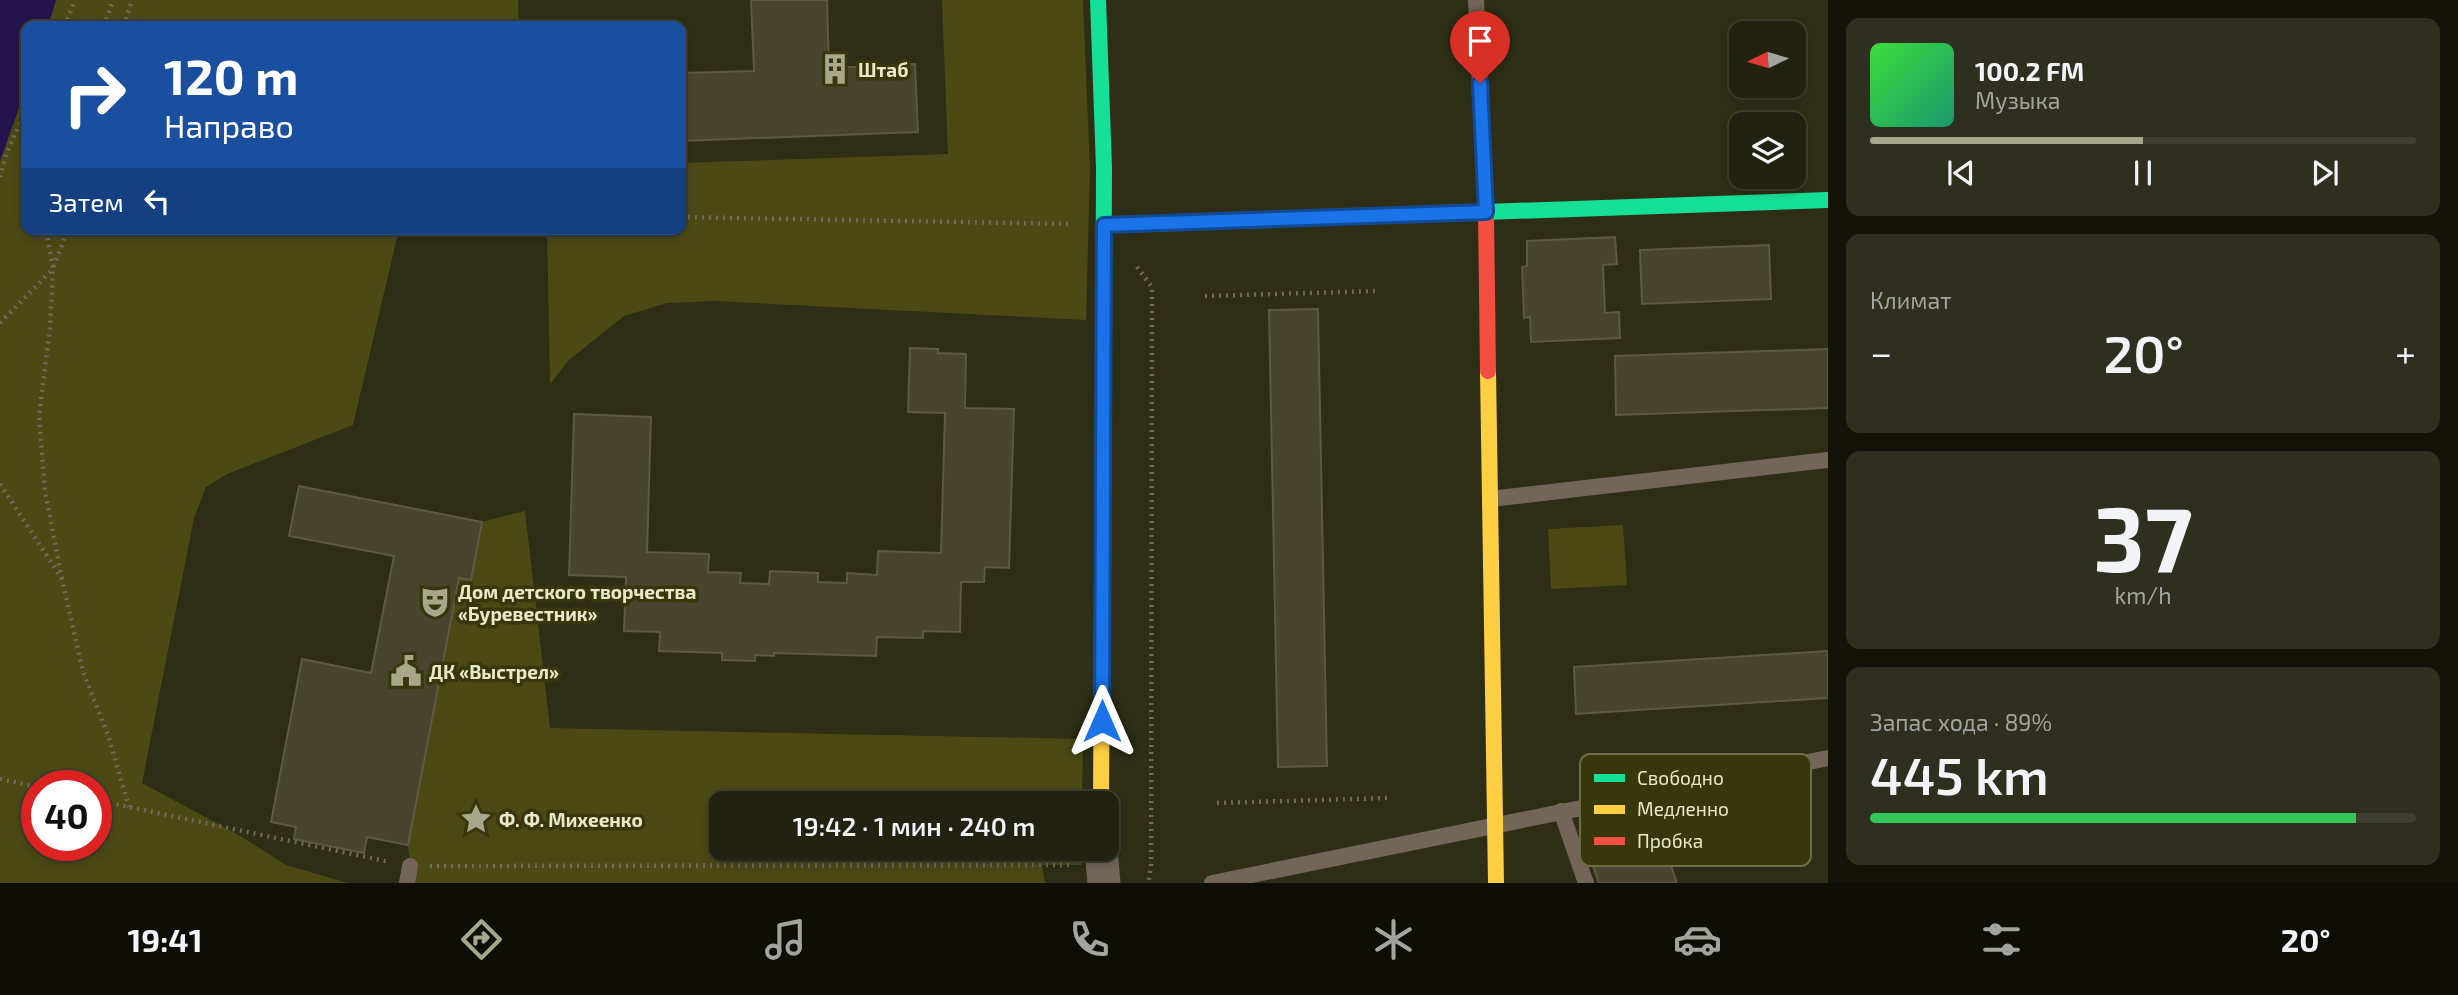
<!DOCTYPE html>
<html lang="ru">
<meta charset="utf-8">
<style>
:root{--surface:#222210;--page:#2e2f1e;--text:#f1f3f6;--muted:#a2a49f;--line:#3f3f30;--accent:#a7a78c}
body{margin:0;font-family:"Exo 2",sans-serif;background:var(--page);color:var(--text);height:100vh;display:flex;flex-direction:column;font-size:26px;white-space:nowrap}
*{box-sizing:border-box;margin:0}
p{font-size:23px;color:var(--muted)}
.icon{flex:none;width:38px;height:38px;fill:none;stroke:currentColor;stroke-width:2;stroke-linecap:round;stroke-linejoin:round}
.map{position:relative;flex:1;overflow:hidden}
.side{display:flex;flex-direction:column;gap:18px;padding:18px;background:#131309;width:630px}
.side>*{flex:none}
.hud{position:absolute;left:21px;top:21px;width:665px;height:214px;border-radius:14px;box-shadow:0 4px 10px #0003,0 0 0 2px var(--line);background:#1a4fa0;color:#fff;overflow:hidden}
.needle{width:46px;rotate:265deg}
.controls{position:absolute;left:1729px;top:21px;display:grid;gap:14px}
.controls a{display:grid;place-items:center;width:77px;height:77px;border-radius:14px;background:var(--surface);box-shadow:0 4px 10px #0003,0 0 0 2px var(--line);font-size:35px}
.speed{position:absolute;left:21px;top:770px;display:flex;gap:14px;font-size:35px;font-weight:700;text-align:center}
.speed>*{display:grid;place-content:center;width:91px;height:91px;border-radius:50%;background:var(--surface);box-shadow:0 4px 10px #0003,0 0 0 2px var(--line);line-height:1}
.speed .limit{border:10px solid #d22;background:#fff;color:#111}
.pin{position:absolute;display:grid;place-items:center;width:60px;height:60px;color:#fff;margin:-72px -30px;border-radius:50% 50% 50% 0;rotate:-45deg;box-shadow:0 0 7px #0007}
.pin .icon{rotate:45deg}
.me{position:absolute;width:77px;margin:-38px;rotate:0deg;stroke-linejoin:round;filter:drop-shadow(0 0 5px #0008)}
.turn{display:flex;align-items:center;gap:24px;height:147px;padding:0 28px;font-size:32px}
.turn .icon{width:91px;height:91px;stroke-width:2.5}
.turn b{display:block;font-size:49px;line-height:60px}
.then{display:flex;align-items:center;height:66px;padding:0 28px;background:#0003;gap:14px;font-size:26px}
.big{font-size:52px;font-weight:600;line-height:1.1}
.side .widget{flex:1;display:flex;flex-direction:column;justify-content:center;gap:10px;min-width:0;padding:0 24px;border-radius:14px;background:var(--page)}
.side .dial{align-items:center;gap:0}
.dial b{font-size:91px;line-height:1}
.song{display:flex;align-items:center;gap:21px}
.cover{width:84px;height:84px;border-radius:10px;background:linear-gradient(135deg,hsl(120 70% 55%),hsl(160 70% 35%))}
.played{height:7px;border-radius:4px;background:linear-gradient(90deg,var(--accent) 50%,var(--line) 50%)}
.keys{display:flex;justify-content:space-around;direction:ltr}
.heat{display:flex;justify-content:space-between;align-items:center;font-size:38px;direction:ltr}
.charge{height:10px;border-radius:5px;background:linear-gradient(90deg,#34c759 89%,var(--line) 0)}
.trip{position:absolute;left:709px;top:791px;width:410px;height:70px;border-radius:14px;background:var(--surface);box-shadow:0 4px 10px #0003,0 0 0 2px var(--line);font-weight:600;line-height:70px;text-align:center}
.tab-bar{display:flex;height:112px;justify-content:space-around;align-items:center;background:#0e0e06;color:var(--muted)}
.tab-bar .icon{width:49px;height:49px}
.tab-bar .selected{color:var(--accent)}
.tab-bar b{font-size:32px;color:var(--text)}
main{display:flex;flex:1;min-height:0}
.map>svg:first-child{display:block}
.green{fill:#4b4a15;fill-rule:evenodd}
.water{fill:#24144d}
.building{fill:#48442d;stroke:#5d5944;stroke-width:2}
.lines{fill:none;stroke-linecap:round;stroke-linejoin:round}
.path{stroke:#71695c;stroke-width:4.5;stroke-dasharray:2 5;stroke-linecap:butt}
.lane{stroke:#736558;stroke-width:16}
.street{stroke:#736558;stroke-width:33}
.fast{stroke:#16e098;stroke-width:16}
.slow{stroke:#ffcf43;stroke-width:16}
.jam{stroke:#f24e42;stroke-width:16}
.route-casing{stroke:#114b97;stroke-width:18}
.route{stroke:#1a73e8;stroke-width:12}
.labels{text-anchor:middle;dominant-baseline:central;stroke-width:7;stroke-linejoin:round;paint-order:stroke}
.poi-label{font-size:19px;font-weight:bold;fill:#e8e8cb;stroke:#38370b;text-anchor:start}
.key{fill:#38370b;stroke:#6d6c45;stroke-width:2}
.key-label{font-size:19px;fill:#e8e8cb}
</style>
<main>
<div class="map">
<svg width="1828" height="883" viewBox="0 0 1828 883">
<rect width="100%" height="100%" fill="#2e2d16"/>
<!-- green -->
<g class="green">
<path d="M56 0H518L519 26H48Z"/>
<path d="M942 0H1083L1090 168 1086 320 715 301 667 303 624 316 569 360 550 384 547 229H681V163L948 154Z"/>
<path d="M26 88V229H399L353 425 227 474 206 487 194 518 142 783 237 834 286 865 348 883H0V161ZM37 786H96V845H37Z"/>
<path d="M525 511 550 728 1083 739 1082 803H721V849H1082V865H1042L1045 883H407L410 866 408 845 459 578 471 580 482 522Z"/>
<path d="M1623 525 1627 585 1551 589 1548 529Z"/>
</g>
<!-- water -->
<path class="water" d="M0 0H56L48 26H26V88L0 161Z"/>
<!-- building -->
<g class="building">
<path d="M751 0H827L829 68 915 64 918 132 681 141V73L754 71Z"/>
<path d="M1615 237 1617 264 1603 265 1605 313 1619 312 1620 338 1531 342 1530 317 1524 318 1522 267 1527 266V241Z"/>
<path d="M1769 245 1771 299 1642 304 1640 250Z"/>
<path d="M1318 309 1327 766 1278 767 1269 310Z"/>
<path d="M910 348 938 349V353L966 354 965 408 1014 409 1009 568 985 567 984 582H961L960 632 923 631V638L877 637 876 656 774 653V656L755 655V661L722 660V653L659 651 660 632 624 631 626 577 569 575 574 414 651 417 647 552 709 554 708 572 741 573 740 583 769 584 770 571 818 573V582L847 583V573L877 575 878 551 941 553 945 413 908 412Z"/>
<path d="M1828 349V408L1616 415 1615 356Z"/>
<path d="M299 486 482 522 471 580 459 578 408 845 367 837 364 853 294 839 296 827 271 822 302 659 371 673 394 556 289 536Z"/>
<path d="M1828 651V698L1576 714 1574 667Z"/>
<path d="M1657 826 1677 883H1599L1588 851Z"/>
</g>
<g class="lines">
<!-- path -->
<g class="path">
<path d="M65 26 75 0"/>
<path d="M104 26 113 0"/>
<path d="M124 26 132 0"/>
<path d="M0 177 6 154 26 111"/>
<path d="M681 217 1072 224"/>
<path d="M1137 267 1152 287 1151 867 1148 883"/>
<path d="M1205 296 1379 291"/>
<path d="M0 323 53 269 46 229"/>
<path d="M0 484 62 579 83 672 108 735 129 807"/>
<path d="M62 579 45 491 39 415 50 328 53 269 68 229"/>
<path d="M0 779 37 787"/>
<path d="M96 800 390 862"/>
<path d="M1217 803 1388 798"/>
<path d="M430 866 1072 865"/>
</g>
<!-- lane -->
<g class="lane">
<path d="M1476 0 1486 212"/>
<path d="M1490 499 1828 460"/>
<path d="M1561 811 1586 883"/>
<path d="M407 883 410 866"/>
<path d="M1212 883 1828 758"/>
</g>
<!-- street -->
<path class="street" d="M1101 849 1104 883"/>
<!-- fast -->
<g class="fast">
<path d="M1098 0 1104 168 1103 425"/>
<path d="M1371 216 1828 200"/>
</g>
<!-- slow -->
<g class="slow">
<path d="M1488 371 1496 883"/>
<path d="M1101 803 1103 425"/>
</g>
<!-- jam -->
<g class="jam">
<path d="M1486 212 1488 371"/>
<path d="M1104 225 1371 216"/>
</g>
</g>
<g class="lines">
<defs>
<path id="route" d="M1102 721 1104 225 1486 212 1480 83"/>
</defs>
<!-- route casing -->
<use href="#route" class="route-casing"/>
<!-- route -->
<use href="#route" class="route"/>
</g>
<!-- icons -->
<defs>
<symbol id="building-bare" viewBox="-9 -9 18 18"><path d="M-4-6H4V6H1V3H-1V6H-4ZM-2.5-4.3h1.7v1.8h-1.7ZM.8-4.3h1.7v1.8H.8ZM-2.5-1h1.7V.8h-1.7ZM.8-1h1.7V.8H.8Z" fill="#a7a78c" stroke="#38370b" stroke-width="2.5" paint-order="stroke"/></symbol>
<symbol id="theatre-bare" viewBox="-9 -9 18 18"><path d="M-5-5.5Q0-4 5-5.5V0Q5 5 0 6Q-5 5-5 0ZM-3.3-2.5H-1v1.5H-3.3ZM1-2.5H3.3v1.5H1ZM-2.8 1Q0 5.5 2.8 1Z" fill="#a7a78c" stroke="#38370b" stroke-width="2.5" paint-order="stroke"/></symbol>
<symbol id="civic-bare" viewBox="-9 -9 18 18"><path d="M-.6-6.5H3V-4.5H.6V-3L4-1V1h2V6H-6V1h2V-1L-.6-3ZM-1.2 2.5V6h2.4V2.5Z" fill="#a7a78c" stroke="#38370b" stroke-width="2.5" paint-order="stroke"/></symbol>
<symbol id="sight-bare" viewBox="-9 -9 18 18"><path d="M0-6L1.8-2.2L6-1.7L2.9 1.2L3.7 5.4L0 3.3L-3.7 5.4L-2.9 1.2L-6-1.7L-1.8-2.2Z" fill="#a7a78c" stroke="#38370b" stroke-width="2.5" paint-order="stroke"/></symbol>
</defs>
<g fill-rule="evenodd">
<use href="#building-bare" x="813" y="47" width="44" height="44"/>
<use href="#theatre-bare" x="413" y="580" width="44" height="44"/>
<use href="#civic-bare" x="384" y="649" width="44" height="44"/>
<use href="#sight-bare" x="454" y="797" width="44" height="44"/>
</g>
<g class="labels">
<!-- poi labels -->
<g class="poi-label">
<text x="858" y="69">Штаб</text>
<text x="458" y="591">Дом детского творчества<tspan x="458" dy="22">«Буревестник»</tspan></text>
<text x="429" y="671">ДК «Выстрел»</text>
<text x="499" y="819">Ф. Ф. Михеенко</text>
</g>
</g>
<!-- legend -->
<rect x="1580" y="754" width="231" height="112" rx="10" class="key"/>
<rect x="1594" y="774" width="31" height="8" fill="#16e098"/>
<rect x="1594" y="805" width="31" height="9" fill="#ffcf43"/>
<rect x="1594" y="837" width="31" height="8" fill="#f24e42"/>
<g class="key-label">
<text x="1637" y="785">Свободно</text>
<text x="1637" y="816">Медленно</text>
<text x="1637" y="848">Пробка</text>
</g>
</svg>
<div class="controls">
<a><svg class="needle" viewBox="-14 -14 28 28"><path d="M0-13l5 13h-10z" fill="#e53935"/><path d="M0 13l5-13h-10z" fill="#a2a49f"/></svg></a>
<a><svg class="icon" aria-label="layers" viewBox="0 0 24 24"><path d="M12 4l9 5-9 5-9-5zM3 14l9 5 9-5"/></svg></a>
</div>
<div class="speed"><div class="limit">40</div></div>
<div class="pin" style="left:1480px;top:83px;background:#d93025"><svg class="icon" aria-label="arrive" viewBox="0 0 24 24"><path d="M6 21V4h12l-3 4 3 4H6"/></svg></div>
<svg class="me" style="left:1102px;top:721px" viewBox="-20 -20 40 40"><path d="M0-17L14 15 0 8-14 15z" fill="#1a73e8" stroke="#fff" stroke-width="4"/></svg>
<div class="trip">19:42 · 1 мин · 240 m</div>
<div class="hud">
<div class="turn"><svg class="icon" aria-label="right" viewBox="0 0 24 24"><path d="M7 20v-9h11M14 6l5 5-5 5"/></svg><div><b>120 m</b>Направо</div></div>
<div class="then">Затем<svg class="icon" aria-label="left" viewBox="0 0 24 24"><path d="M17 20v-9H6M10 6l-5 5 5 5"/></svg></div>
</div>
</div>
<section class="side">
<div class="widget">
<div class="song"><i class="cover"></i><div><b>100.2 FM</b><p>Музыка</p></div></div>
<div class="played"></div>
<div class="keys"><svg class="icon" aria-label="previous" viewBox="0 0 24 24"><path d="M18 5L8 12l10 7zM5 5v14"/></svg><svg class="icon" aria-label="pause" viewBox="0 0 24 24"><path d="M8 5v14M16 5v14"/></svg><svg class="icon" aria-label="next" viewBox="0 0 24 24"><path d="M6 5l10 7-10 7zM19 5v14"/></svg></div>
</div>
<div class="widget"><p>Климат</p>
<div class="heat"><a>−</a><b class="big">20°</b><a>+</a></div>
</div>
<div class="widget dial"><b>37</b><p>km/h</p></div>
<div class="widget"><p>Запас хода · 89%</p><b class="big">445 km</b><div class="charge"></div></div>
</section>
</main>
<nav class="tab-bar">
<b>19:41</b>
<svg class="icon selected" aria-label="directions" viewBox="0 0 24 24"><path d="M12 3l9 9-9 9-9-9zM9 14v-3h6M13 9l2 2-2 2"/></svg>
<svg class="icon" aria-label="music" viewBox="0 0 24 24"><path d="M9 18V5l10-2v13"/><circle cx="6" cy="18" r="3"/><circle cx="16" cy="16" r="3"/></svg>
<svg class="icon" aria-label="phone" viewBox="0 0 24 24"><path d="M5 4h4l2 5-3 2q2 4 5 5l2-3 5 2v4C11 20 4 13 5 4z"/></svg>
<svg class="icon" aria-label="climate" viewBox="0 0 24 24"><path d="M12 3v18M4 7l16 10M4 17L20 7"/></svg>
<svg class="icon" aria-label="car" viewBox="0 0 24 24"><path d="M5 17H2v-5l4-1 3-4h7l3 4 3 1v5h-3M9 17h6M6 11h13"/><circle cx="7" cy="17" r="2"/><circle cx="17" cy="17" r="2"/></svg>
<svg class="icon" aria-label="filters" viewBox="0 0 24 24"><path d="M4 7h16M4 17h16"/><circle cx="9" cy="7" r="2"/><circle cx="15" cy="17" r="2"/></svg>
<b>20°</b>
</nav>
